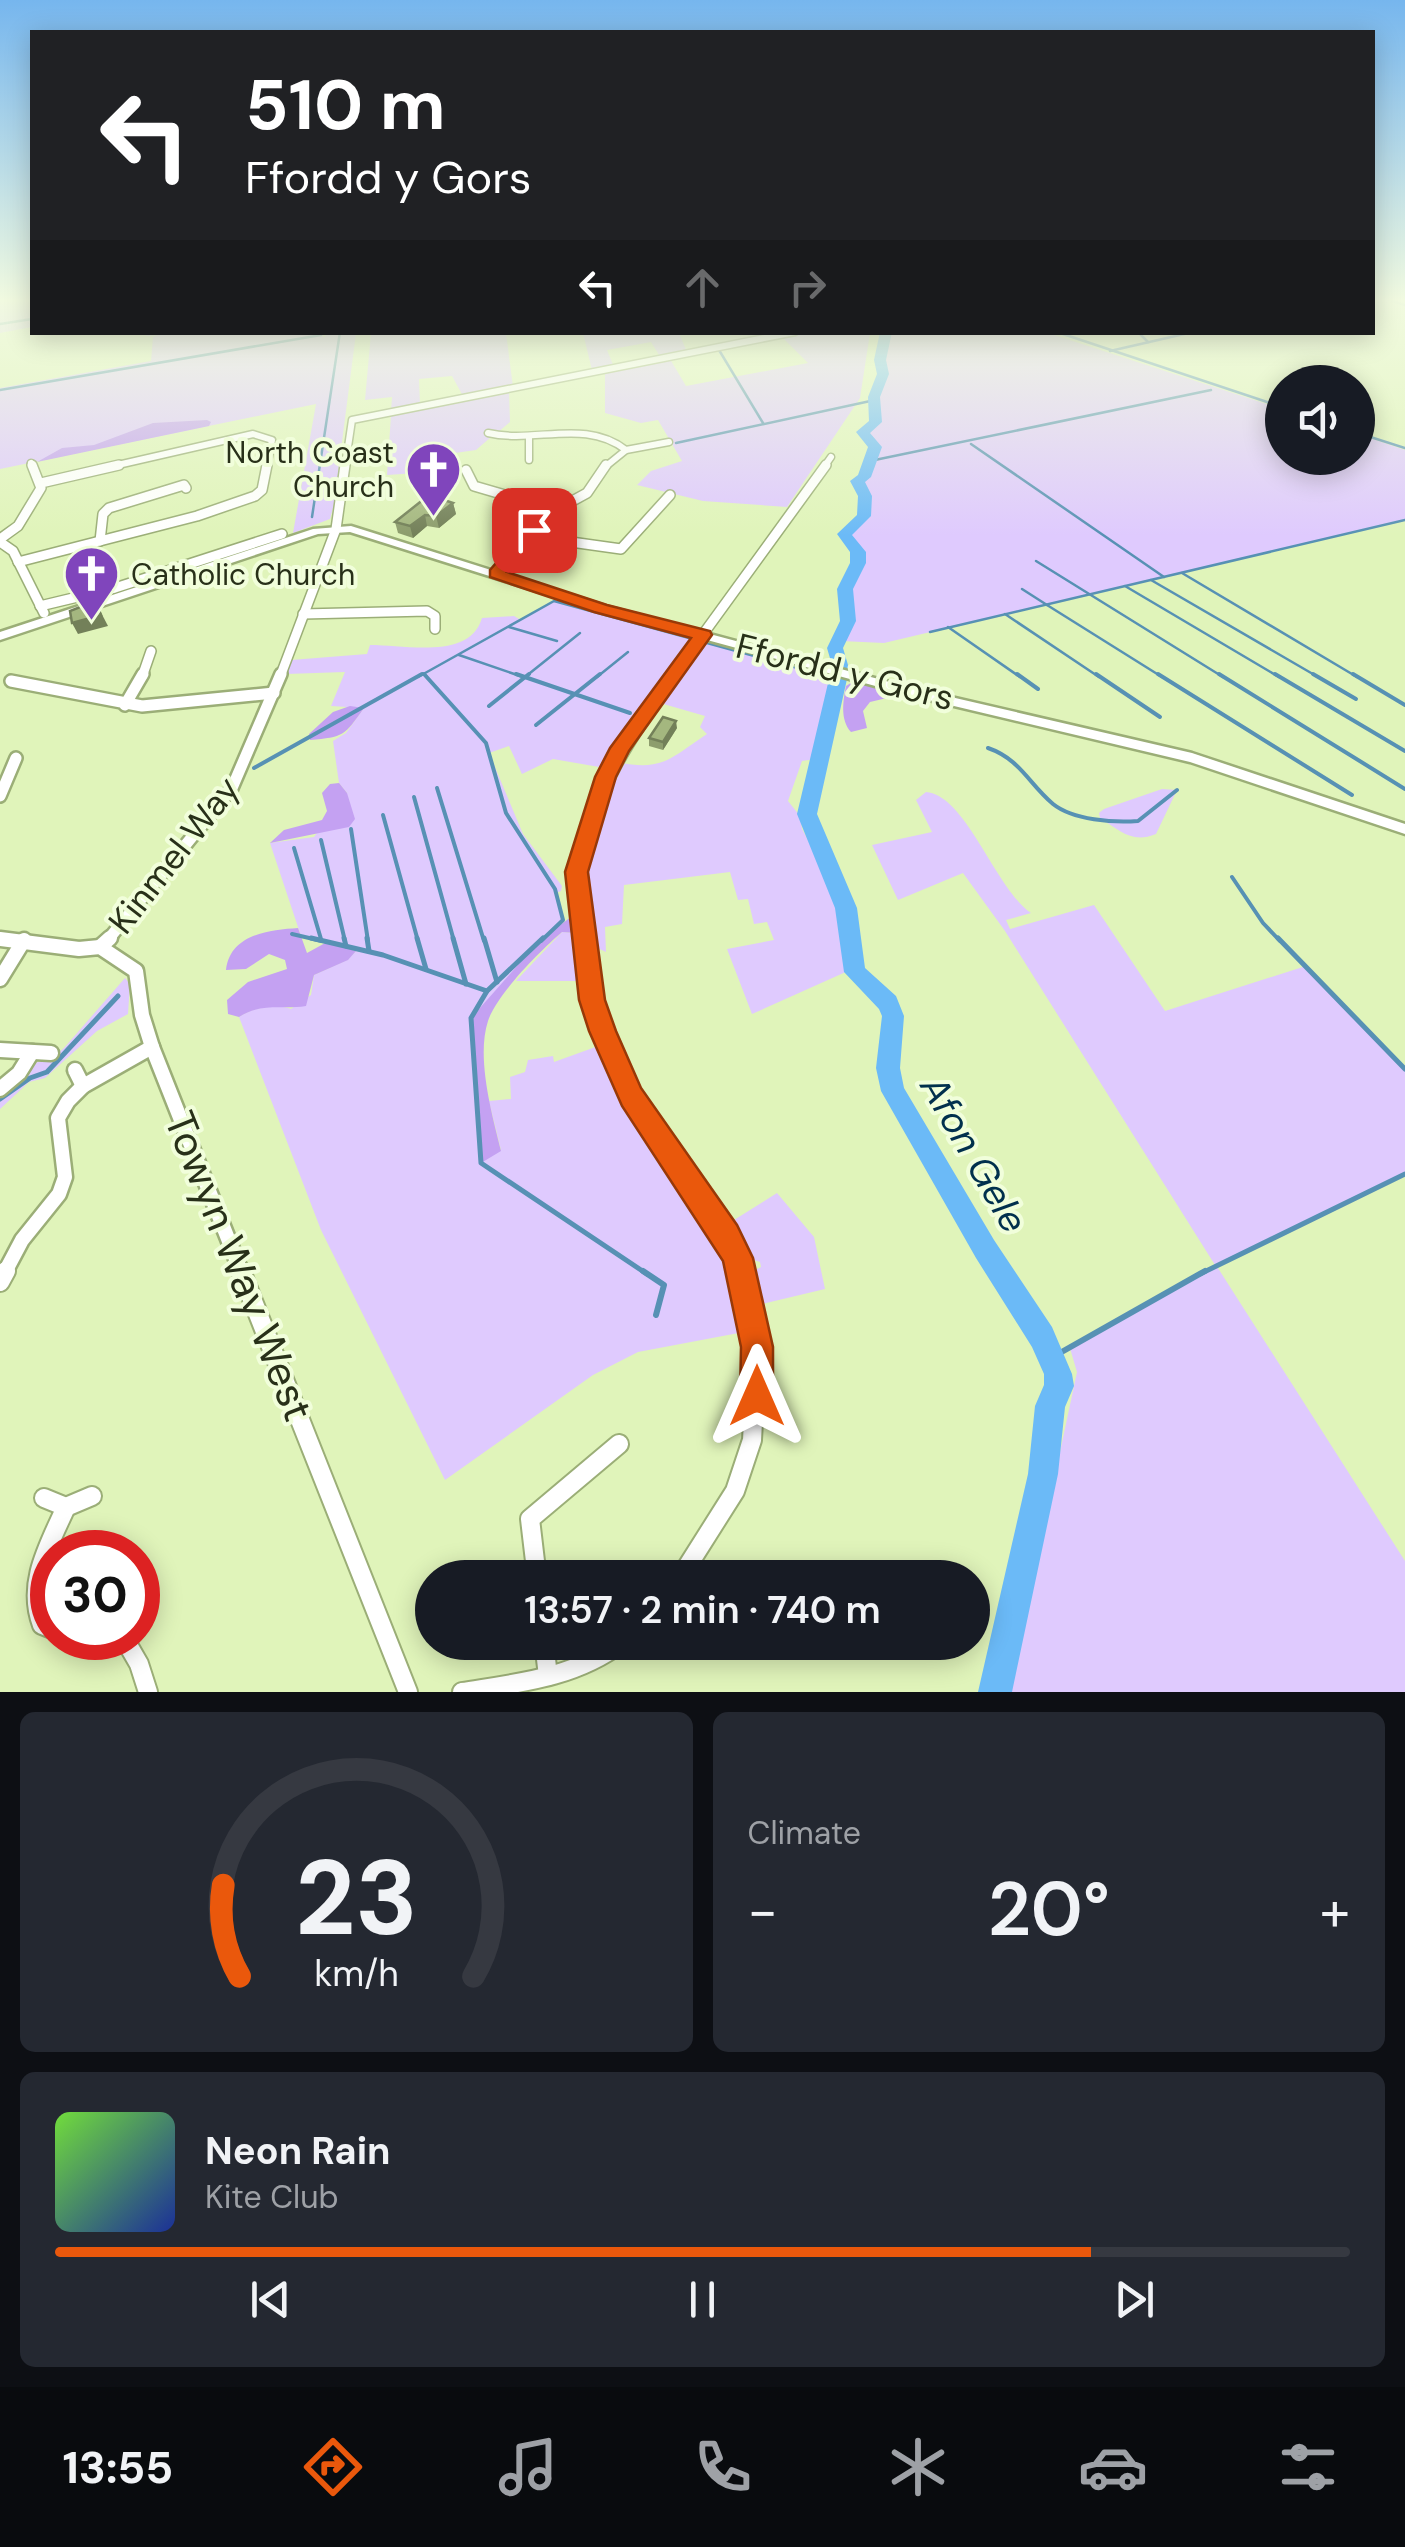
<!DOCTYPE html>
<meta charset="utf-8">
<style>
:root{--surface:#171b24;--page:#242831;--text:#f1f3f6;--muted:#9ea1a6;--line:#363941;--accent:#ea580c}
body{margin:0;font-family:"DM Sans",sans-serif;background:var(--page);color:var(--text);height:100vh;display:flex;flex-direction:column;font-size:38px;white-space:nowrap}
*{box-sizing:border-box;margin:0}
p{font-size:32px;color:var(--muted)}
.icon{flex:none;width:55px;height:55px;fill:none;stroke:currentColor;stroke-width:2;stroke-linecap:round;stroke-linejoin:round}
.map{position:relative;height:1692px;overflow:hidden}
.details{display:flex;flex-direction:column;gap:20px;padding:20px;background:#0d0f14;flex:1}
.details>*{flex:none}
.guide{position:absolute;left:30px;top:30px;width:1345px;height:305px;border-radius:0px;box-shadow:0 5px 25px #0003;background:#202124;color:#fff;overflow:hidden}
.controls{position:absolute;left:1265px;top:365px;display:grid;gap:20px}
.controls a{display:grid;place-items:center;width:110px;height:110px;border-radius:50%;background:var(--surface);box-shadow:0 5px 25px #0003;font-size:50px}
.speed{position:absolute;left:30px;top:1530px;display:flex;gap:20px;font-size:50px;font-weight:700;text-align:center}
.speed>*{display:grid;place-content:center;width:130px;height:130px;border-radius:50%;background:var(--surface);box-shadow:0 5px 25px #0003;line-height:1}
.speed .limit{border:15px solid #d22;background:#fff;color:#111}
.pin{position:absolute;display:grid;place-items:center;width:85px;height:85px;color:#fff;margin:-42px;border-radius:20px;box-shadow:0 5px 15px #0006}
.me{position:absolute;width:110px;margin:-55px;rotate:0deg;stroke-linejoin:round;filter:drop-shadow(0 0 8px #0008)}
.turn{display:flex;align-items:center;gap:35px;height:210px;padding:0 50px;font-size:45px}
.turn .icon{width:130px;height:130px;stroke-width:2.5}
.turn b{display:block;font-size:70px;line-height:85px}
.lanes{display:flex;align-items:center;height:95px;padding:0 50px;background:#0003;justify-content:center;gap:50px;direction:ltr}
.lanes .off{opacity:.35}
.big{font-size:75px;font-weight:600;line-height:1.1}
.details .card{flex:1;display:flex;flex-direction:column;justify-content:center;gap:15px;min-width:0;padding:0 35px;border-radius:15px;background:var(--page)}
.details .dial{align-items:center;gap:0}
.dial svg{height:260px;overflow:visible;fill:none;stroke:var(--line);stroke-width:7;stroke-linecap:round;text-anchor:middle}
.dial text{fill:var(--text);stroke:none}
.song{display:flex;align-items:center;gap:30px}
.cover{width:120px;height:120px;border-radius:15px;background:linear-gradient(135deg,hsl(100 70% 55%),hsl(230 70% 35%))}
.played{height:10px;border-radius:5px;background:linear-gradient(90deg,var(--accent) 80%,var(--line) 80%)}
.keys{display:flex;justify-content:space-around;direction:ltr}
.heat{display:flex;justify-content:space-between;align-items:center;font-size:55px;direction:ltr}
.details .tiles{flex:1;display:grid;gap:20px;grid-template-columns:1fr 1fr}
.card:last-child{grid-column:span 2}
.trip{position:absolute;left:415px;top:1560px;width:575px;height:100px;border-radius:50px;background:var(--surface);box-shadow:0 5px 25px #0003;font-weight:600;line-height:100px;text-align:center}
.tab-bar{display:flex;height:160px;justify-content:space-around;align-items:center;background:#090b0e;color:var(--muted)}
.tab-bar .icon{width:70px;height:70px}
.tab-bar .active{color:var(--accent)}
.tab-bar b{font-size:45px;color:var(--text)}
.map>svg:first-child{display:block}
.green{fill:#dfcafe}
.forest{fill:#c4a1f2}
.lines{fill:none;stroke-linecap:round;stroke-linejoin:round}
.stream-far3{stroke:#5791b4;stroke-width:2.5}
.stream-far2{stroke:#5791b4;stroke-width:4}
.stream-far1{stroke:#5791b4;stroke-width:5}
.stream{stroke:#5791b4;stroke-width:6}
.river{fill:#6bbaf7;fill-rule:evenodd}
.minor-far4-casing{stroke:#9bae77;stroke-width:9}
.minor-far3-casing{stroke:#9bae77;stroke-width:12}
.minor-far2-casing{stroke:#9bae77;stroke-width:16}
.minor-far1-casing{stroke:#9bae77;stroke-width:19}
.minor-casing{stroke:#9bae77;stroke-width:22}
.tertiary-casing{stroke:#9bae77;stroke-width:5}
.minor-far4{stroke:#fff;stroke-width:6}
.minor-far3{stroke:#fff;stroke-width:9}
.minor-far2{stroke:#fff;stroke-width:11}
.minor-far1{stroke:#fff;stroke-width:14}
.minor{stroke:#fff;stroke-width:18}
.tertiary{fill:#fff;fill-rule:evenodd}
.wall{fill:#8d9d6d}
.shaded-wall{fill:#738059}
.building{fill:#a4b77f;stroke:#738059;stroke-width:2.5}
.route{fill:#ea580c;stroke:#983908;stroke-width:2.5}
.labels{text-anchor:middle;dominant-baseline:central;stroke-width:8;stroke-linejoin:round;paint-order:stroke}
.far-poi-label{font-size:30px;fill:#283019;stroke:#f1fedb;text-anchor:end}
.street-label{font-size:35px;fill:#283019;stroke:#f1fedb}
.water-label{font-size:38px;font-style:italic;fill:#01304d;stroke:#f1fedb}
.near-street-label{font-size:42px;fill:#283019;stroke:#f1fedb}
</style>
<div class="map">
<svg width="1405" height="1692" viewBox="0 0 1405 1692">
<rect width="100%" height="100%" fill="#e0f4ba"/>
<!-- green -->
<g class="green">
<path d="M0 299H32V327L0 333Z"/>
<path d="M321 332 324 338 327 333H356L334 504 330 519 293 533 316 404 0 469V388L151 361 153 337 157 335 146 336 148 333Z"/>
<path d="M804 332 870 333 860 398 787 507 703 501 637 485 651 471 682 461 658 420 641 423 605 413V373L670 359 686 386 808 363 782 337Z"/>
<path d="M371 333H506L513 387 463 396 452 376 419 379 420 405 391 411 392 397 365 400Z"/>
<path d="M583 333H679L687 352 661 358 651 342 607 350 614 367 592 370Z"/>
<path d="M888 333H1048L1282 409V458H1358V434L1405 450V520L884 643 841 641 851 619 848 590 861 553 849 531 870 513 862 483 877 446 866 432 878 423C874 407 875 387 885 374L882 361Z"/>
<path d="M509 391 510 422 497 433 489 430 485 434 491 437 476 450 434 456 432 472 387 475 391 415Z"/>
<path d="M557 599 693 638 626 731 605 768 553 759 522 774 509 746 489 753 523 834 562 886 561 891 556 893 563 920 471 1018 481 1162 501 1150 489 1101 511 1099 510 1077 525 1072 528 1060 553 1056 554 1062 601 1045 620 1093 720 1236 735 1278 744 1332 638 1352 593 1375 445 1480 321 1230 239 1017C253 1007 276 1003 291 1009L311 995 314 975 347 960 356 951 368 952 301 936 270 843 314 837 347 793 339 783 333 741 346 733 364 708 331 706 345 672 286 674 291 660 367 654 370 645C406 645 470 660 482 618L514 616 521 620Z"/>
<path d="M709 641 835 675 815 759 802 761 788 801 800 816 802 829 832 885 840 913 848 971 752 1014 727 949 774 940 767 922 754 924 748 899 738 900 730 872 624 885 622 924 605 927 606 952 591 945 583 878 585 856 618 762C663 772 672 757 707 734L700 727 705 716 660 703 702 644Z"/>
<path d="M1162 789 1177 790 1156 834C1132 844 1121 831 1100 818L1099 813 1104 809Z"/>
<path d="M926 792C966 795 995 888 1031 913L1006 920 1010 929 1094 905 1165 1011 1306 966 1405 1069V1174L1216 1265 1405 1561V1692H1009L1077 1372 1069 1345 1215 1265 1005 931 963 873 898 900 872 845 932 832 916 800Z"/>
<path d="M562 932 577 933 583 981H516Z"/>
<path d="M125 978 130 984 128 1014 97 1031 45 1078 29 1082 0 1109V1095L34 1063 51 1059 64 1048Z"/>
<path d="M777 1193 814 1237 825 1289 758 1305 751 1272 761 1267 760 1262 742 1256 726 1225Z"/>
</g>
<!-- forest -->
<g class="forest">
<path d="M207 420 211 422 209 426 37 462 62 448 94 445 153 423Z"/>
<path d="M854 681 890 692 887 698 870 702 863 711 867 728 851 732C840 720 843 701 846 686Z"/>
<path d="M350 706 364 708C344 736 344 737 310 740L309 734 333 712Z"/>
<path d="M339 783 347 793 355 819 349 827 270 843 284 830 322 820 327 811 322 793 330 784Z"/>
<path d="M571 917 578 921 577 933 562 932C540 951 497 994 488 1021 476 1058 492 1114 501 1151L481 1163 471 1018 541 939Z"/>
<path d="M298 928 307 953 327 942 356 951 348 960 314 975 306 1006C283 1010 261 1002 239 1017L228 1014 227 1000 248 982 287 969 285 960 269 954 246 969 226 970C230 934 269 930 298 928Z"/>
</g>
<g class="lines">
<!-- stream-far3 -->
<g class="stream-far3">
<path d="M1387 299 1405 305"/>
<path d="M0 324 32 319"/>
<path d="M1057 332 1282 407"/>
<path d="M1138 332 1148 342"/>
<path d="M719 350 763 423"/>
<path d="M1110 351 1193 332"/>
<path d="M0 390 321 335"/>
<path d="M1358 433 1405 448"/>
<path d="M676 443 875 400"/>
<path d="M971 444 1164 577"/>
<path d="M870 461 1211 390"/>
<path d="M312 517 340 332"/>
<path d="M1036 561 1223 677"/>
<path d="M1182 573 1357 677"/>
<path d="M1151 580 1318 677"/>
<path d="M1125 586 1279 677"/>
<path d="M1022 589 1047 605"/>
<path d="M1047 605 1162 677"/>
<path d="M1005 614 1099 677"/>
<path d="M509 627 557 641"/>
<path d="M948 627 1020 677"/>
<path d="M930 632 1405 520"/>
<path d="M707 643 830 677"/>
<path d="M459 655 523 677"/>
<path d="M424 674 427 677"/>
<path d="M418 677 554 601 689 638"/>
<path d="M525 677 580 633"/>
<path d="M597 677 628 652"/>
</g>
<!-- stream-far2 -->
<g class="stream-far2">
<path d="M424 674 486 743 506 813 555 889 563 920 541 941"/>
<path d="M516 674 630 713"/>
<path d="M821 674 838 679"/>
<path d="M1017 674 1038 689"/>
<path d="M1096 674 1160 717"/>
<path d="M1158 674 1352 795"/>
<path d="M1219 674 1405 789"/>
<path d="M1275 674 1405 751"/>
<path d="M1313 674 1356 699"/>
<path d="M1353 674 1405 705"/>
<path d="M489 706 529 674"/>
<path d="M536 725 600 674"/>
<path d="M988 748C1020 759 1029 784 1053 804 1073 820 1114 823 1138 821L1177 790"/>
<path d="M254 768 422 674"/>
<path d="M437 788 484 941"/>
<path d="M414 797 454 941"/>
<path d="M383 815 418 941"/>
<path d="M351 829 368 941"/>
<path d="M321 840 345 941"/>
<path d="M294 848 321 939"/>
<path d="M1232 877 1263 923 1280 941"/>
<path d="M292 934 322 941"/>
</g>
<!-- stream-far1 -->
<g class="stream-far1">
<path d="M311 938 383 955 487 991"/>
<path d="M344 938 346 946"/>
<path d="M367 938 369 951"/>
<path d="M417 938 426 969"/>
<path d="M453 938 466 984"/>
<path d="M484 938 497 982"/>
<path d="M543 938 487 991 471 1018 481 1163 647 1274"/>
<path d="M1278 938 1405 1069"/>
<path d="M0 1099 30 1078 47 1072 118 996"/>
<path d="M1200 1274 1405 1174"/>
</g>
<!-- stream -->
<g class="stream">
<path d="M643 1271 664 1285 656 1315"/>
<path d="M1051 1358 1205 1271"/>
</g>
<!-- river -->
<path class="river" d="M880 332H892L886 360 889 374 880 397 882 422 870 433 882 447 871 477 865 482 872 496 871 516 852 535 866 552V563L853 589 856 621 843 648 848 665 847 679 817 814 857 908 865 968 896 996 904 1016 900 1068 904 1088 994 1240 1052 1327 1072 1374 1074 1386 1065 1407 1058 1474 1012 1692H978L1028 1474 1035 1406 1044 1385V1374L1032 1347 976 1258 881 1091 876 1068 882 1016 879 1009 844 972 835 908 797 814 829 679 832 665 827 648 840 621 837 589 850 563V552L837 534 857 515 858 496 850 481 858 475 868 447 856 432 869 421 868 397 877 374 874 360Z"/>
<defs>
<g id="minor-far4">
<path d="M488 433C535 444 585 418 626 450"/>
<path d="M529 437V460"/>
<path d="M31 463 33 467"/>
<path d="M109 467 253 434 272 440 267 467"/>
<path d="M345 467 352 420 795 332"/>
<path d="M605 467 626 450 669 442"/>
<path d="M824 467 831 457"/>
</g>
<g id="minor-far3">
<path d="M466 470 474 486 556 510"/>
<path d="M41 483 119 465"/>
<path d="M534 530 571 542 621 549 670 495"/>
<path d="M0 539 18 526 41 488 32 465"/>
<path d="M100 541 103 514 109 508 184 485 186 488"/>
<path d="M0 542 13 551 44 613"/>
<path d="M18 562 197 516 255 496 262 490 267 465"/>
<path d="M496 574 556 510 587 493 606 465"/>
<path d="M40 606 115 588 282 534"/>
<path d="M303 614 427 611 435 616V629"/>
<path d="M142 677 151 651"/>
<path d="M280 677 336 529 345 465"/>
<path d="M672 677 826 465"/>
</g>
<g id="minor-far2">
<path d="M11 681 142 706 274 693"/>
<path d="M125 705 143 674"/>
<path d="M0 796 16 758"/>
<path d="M0 939 15 941"/>
<path d="M107 941 232 788 281 674"/>
<path d="M585 941C583 919 574 892 578 870 590 794 630 735 674 674"/>
</g>
<g id="minor-far1">
<path d="M585 938C592 995 602 1049 633 1098 664 1148 730 1219 741 1274"/>
<path d="M0 939 79 949 100 947 136 971 142 1015 152 1047 242 1274"/>
<path d="M100 947 110 938"/>
<path d="M0 979 24 940"/>
<path d="M0 1050 51 1053"/>
<path d="M75 1070 83 1086"/>
<path d="M0 1089 19 1073 32 1052"/>
<path d="M4 1274 22 1240 59 1194 65 1177 58 1118 68 1101 83 1086 152 1047"/>
</g>
<g id="minor">
<path d="M241 1271 408 1692"/>
<path d="M0 1282 6 1271"/>
<path d="M44 1498 66 1507 92 1496"/>
<path d="M537 1578 530 1519 619 1444"/>
<path d="M680 1578 735 1491 752 1440 757 1347 741 1271"/>
<path d="M52 1629 42 1625C26 1583 49 1545 66 1507"/>
<path d="M124 1638 139 1664 148 1692"/>
<path d="M544 1642 548 1676"/>
<path d="M462 1692C518 1683 575 1678 622 1642"/>
</g>
<path id="tertiary" d="M351 526 605 606 912 688 1192 753 1405 824V834L1190 762 912 696 597 610 350 532 318 534 0 640V632L313 529Z"/>
</defs>
<!-- minor-far4 casing -->
<use href="#minor-far4" class="minor-far4-casing"/>
<!-- minor-far3 casing -->
<use href="#minor-far3" class="minor-far3-casing"/>
<!-- minor-far2 casing -->
<use href="#minor-far2" class="minor-far2-casing"/>
<!-- minor-far1 casing -->
<use href="#minor-far1" class="minor-far1-casing"/>
<!-- minor casing -->
<use href="#minor" class="minor-casing"/>
<!-- tertiary casing -->
<use href="#tertiary" class="tertiary-casing"/>
<!-- minor-far4 -->
<use href="#minor-far4" class="minor-far4"/>
<!-- minor-far3 -->
<use href="#minor-far3" class="minor-far3"/>
<!-- minor-far2 -->
<use href="#minor-far2" class="minor-far2"/>
<!-- minor-far1 -->
<use href="#minor-far1" class="minor-far1"/>
<!-- minor -->
<use href="#minor" class="minor"/>
<!-- tertiary -->
<use href="#tertiary" class="tertiary"/>
</g>
<!-- wall -->
<g class="wall">
<path d="M453 503 456 514 439 528 427 526 413 538 398 533 395 522Z"/>
<path d="M677 728 663 750 649 746V738Z"/>
</g>
<!-- shaded-wall -->
<g class="shaded-wall">
<path d="M453 503 456 514 439 528 436 516Z"/>
<path d="M425 515 427 526 413 538 410 526Z"/>
<path d="M95 601 108 626 78 634 72 623Z"/>
<path d="M676 721 677 728 663 750V742Z"/>
</g>
<!-- building -->
<g class="building">
<path d="M429 495 453 503 436 516 425 515 410 526 395 522Z"/>
<path d="M95 601 101 615 72 623 70 611Z"/>
<path d="M663 717 676 721 663 742 649 738Z"/>
</g>
<!-- sky -->
<linearGradient id="sky" x2="0" y2="1"><stop stop-color="#76b6ee"/><stop offset="0.56" stop-color="#f1fae0"/><stop offset="1" stop-color="#f1fae0" stop-opacity="0"/></linearGradient>
<rect width="1405" height="536" fill="url(#sky)"/>
<!-- route -->
<path class="route" d="M528 526 542 530 507 572 607 605 710 631 712 635 629 751 616 777 588 872 605 1000 616 1031 641 1088 737 1225 753 1258 773 1347V1396L769 1407 757 1412 745 1407 740 1396 741 1347 723 1261 622 1106 589 1031 579 1000 565 872 595 777 610 748 691 638 594 612 490 577V570Z"/>
<!-- icons -->
<defs>
<symbol id="church-pin" viewBox="-11 -11 22 30"><path d="M0 17L-7.5 6A9.5 9.5 0 1 1 7.5 6Z" fill="#8045bc" stroke="#f1fedb"/><path d="M-1.2-6h2.4v3.5h3.3v2.4h-3.3V6h-2.4V-.1h-3.3v-2.4h3.3Z" fill="#fff"/></symbol>
</defs>
<g fill-rule="evenodd">
<use href="#church-pin" x="402" y="438" width="63" height="86"/>
<use href="#church-pin" x="60" y="542" width="63" height="86"/>
</g>
<g class="labels">
<!-- far-poi labels -->
<g class="far-poi-label">
<text x="394" y="452">North Coast<tspan x="394" dy="34">Church</tspan></text>
<text x="131" y="574" text-anchor="start">Catholic Church</text>
</g>
<!-- street labels -->
<g class="street-label">
<text transform="translate(845 672) rotate(14)">Ffordd y Gors</text>
<text transform="translate(174 855) rotate(-52)">Kinmel Way</text>
</g>
<!-- water labels -->
<g class="water-label">
<text transform="translate(974 1154) rotate(60)">Afon Gele</text>
</g>
<!-- near-street labels -->
<g class="near-street-label">
<text transform="translate(239 1266) rotate(68)">Towyn Way West</text>
</g>
</g>
</svg>
<div class="controls">
<a><svg class="icon" aria-label="sound" viewBox="0 0 24 24"><path d="M4 9h4l5-4v14l-5-4H4zM17 9q2 3 0 6"/></svg></a>
</div>
<div class="speed"><div class="limit">30</div></div>
<div class="pin" style="left:534px;top:530px;background:#d93025"><svg class="icon" aria-label="arrive" viewBox="0 0 24 24"><path d="M6 21V4h12l-3 4 3 4H6"/></svg></div>
<svg class="me" style="left:757px;top:1396px" viewBox="-20 -20 40 40"><path d="M0-17L14 15 0 8-14 15z" fill="#ea580c" stroke="#fff" stroke-width="4"/></svg>
<div class="trip">13:57 · 2 min · 740 m</div>
<div class="guide">
<div class="turn"><svg class="icon" aria-label="left" viewBox="0 0 24 24"><path d="M17 20v-9H6M10 6l-5 5 5 5"/></svg><div><b>510 m</b>Ffordd y Gors</div></div>
<div class="lanes"><svg class="icon" aria-label="left" viewBox="0 0 24 24"><path d="M17 20v-9H6M10 6l-5 5 5 5"/></svg><svg class="icon off" aria-label="ahead" viewBox="0 0 24 24"><path d="M12 20V5M6 11l6-6 6 6"/></svg><svg class="icon off" aria-label="right" viewBox="0 0 24 24"><path d="M7 20v-9h11M14 6l5 5-5 5"/></svg></div>
</div>
</div>
<section class="details">
<div class="tiles">
<div class="card dial"><svg viewBox="0 0 100 80">
<path d="M14 69A42 42 0 1 1 86 69"/>
<path d="M14 69A42 42 0 0 1 9 41" stroke="#ea580c"/>
<text x="50" y="56" font-size="32" font-weight="700">23</text>
<text x="50" y="72" font-size="11">km/h</text>
</svg></div>
<div class="card"><p>Climate</p>
<div class="heat"><a>−</a><b class="big">20°</b><a>+</a></div>
</div>
<div class="card">
<div class="song"><i class="cover"></i><div><b>Neon Rain</b><p>Kite Club</p></div></div>
<div class="played"></div>
<div class="keys"><svg class="icon" aria-label="previous" viewBox="0 0 24 24"><path d="M18 5L8 12l10 7zM5 5v14"/></svg><svg class="icon" aria-label="pause" viewBox="0 0 24 24"><path d="M8 5v14M16 5v14"/></svg><svg class="icon" aria-label="next" viewBox="0 0 24 24"><path d="M6 5l10 7-10 7zM19 5v14"/></svg></div>
</div>
</div>
</section>
<nav class="tab-bar">
<b>13:55</b>
<svg class="icon active" aria-label="directions" viewBox="0 0 24 24"><path d="M12 3l9 9-9 9-9-9zM9 14v-3h6M13 9l2 2-2 2"/></svg>
<svg class="icon" aria-label="music" viewBox="0 0 24 24"><path d="M9 18V5l10-2v13"/><circle cx="6" cy="18" r="3"/><circle cx="16" cy="16" r="3"/></svg>
<svg class="icon" aria-label="phone" viewBox="0 0 24 24"><path d="M5 4h4l2 5-3 2q2 4 5 5l2-3 5 2v4C11 20 4 13 5 4z"/></svg>
<svg class="icon" aria-label="climate" viewBox="0 0 24 24"><path d="M12 3v18M4 7l16 10M4 17L20 7"/></svg>
<svg class="icon" aria-label="car" viewBox="0 0 24 24"><path d="M5 17H2v-5l4-1 3-4h7l3 4 3 1v5h-3M9 17h6M6 11h13"/><circle cx="7" cy="17" r="2"/><circle cx="17" cy="17" r="2"/></svg>
<svg class="icon" aria-label="filters" viewBox="0 0 24 24"><path d="M4 7h16M4 17h16"/><circle cx="9" cy="7" r="2"/><circle cx="15" cy="17" r="2"/></svg>
</nav>
